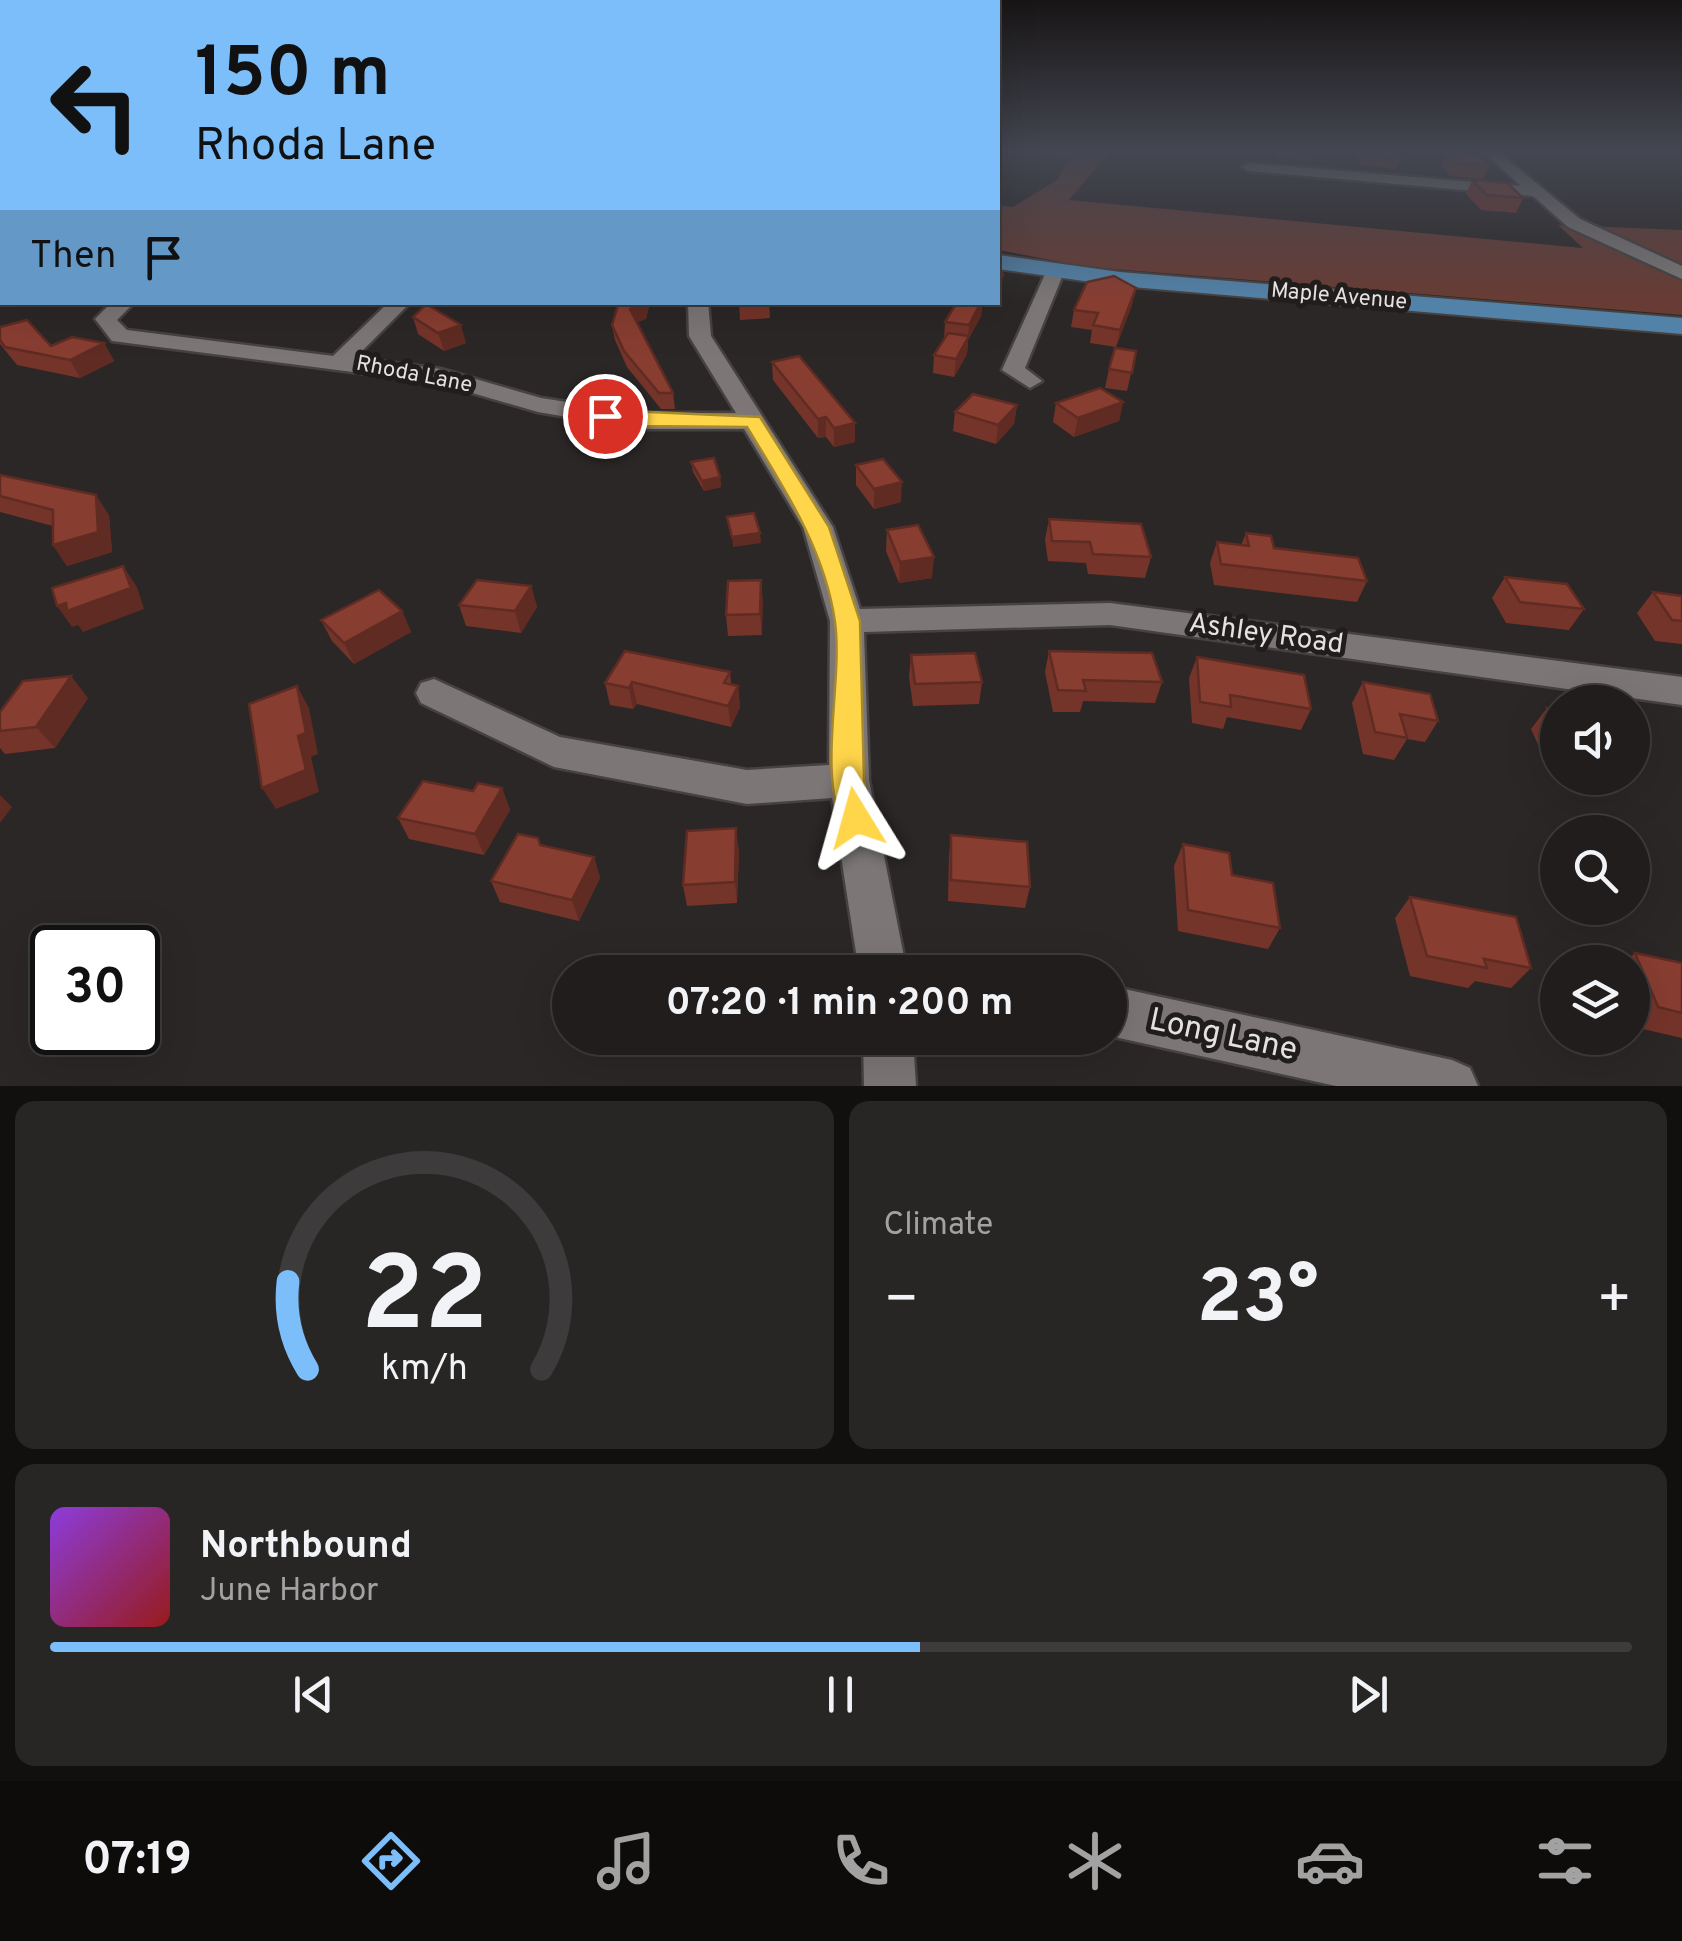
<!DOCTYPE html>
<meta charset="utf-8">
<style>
:root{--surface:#201d1c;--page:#282625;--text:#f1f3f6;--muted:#a2a2a3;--line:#3d3b3b;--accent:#7cbef9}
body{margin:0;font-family:Overpass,sans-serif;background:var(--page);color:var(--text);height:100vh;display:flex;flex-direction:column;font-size:38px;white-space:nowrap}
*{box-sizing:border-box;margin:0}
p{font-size:32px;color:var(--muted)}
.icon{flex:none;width:55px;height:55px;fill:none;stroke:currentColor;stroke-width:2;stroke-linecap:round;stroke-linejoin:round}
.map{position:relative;height:1086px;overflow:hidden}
.details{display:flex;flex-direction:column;gap:15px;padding:15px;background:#12100f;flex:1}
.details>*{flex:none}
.banner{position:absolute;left:0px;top:0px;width:1000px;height:305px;box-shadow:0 10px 40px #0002,0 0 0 2px var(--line);background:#7cbef9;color:#111;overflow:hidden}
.buttons{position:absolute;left:1540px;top:685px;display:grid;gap:20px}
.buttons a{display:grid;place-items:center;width:110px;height:110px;border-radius:50%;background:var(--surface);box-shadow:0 10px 40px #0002,0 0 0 2px var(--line);font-size:50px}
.speed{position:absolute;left:30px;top:925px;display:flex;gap:20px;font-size:50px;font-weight:700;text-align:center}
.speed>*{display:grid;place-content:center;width:130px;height:130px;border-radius:50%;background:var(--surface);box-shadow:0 10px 40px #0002,0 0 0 2px var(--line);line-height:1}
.speed .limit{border:5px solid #111;border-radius:15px;background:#fff;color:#111}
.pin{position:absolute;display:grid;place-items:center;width:85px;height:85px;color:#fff;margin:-42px;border:5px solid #fff;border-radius:50%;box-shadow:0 2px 10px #0007}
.me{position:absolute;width:110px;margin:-55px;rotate:352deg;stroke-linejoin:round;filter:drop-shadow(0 0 8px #0008)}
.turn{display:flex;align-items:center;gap:35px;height:210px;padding:0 30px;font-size:45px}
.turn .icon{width:130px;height:130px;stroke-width:2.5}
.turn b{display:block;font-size:70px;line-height:85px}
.then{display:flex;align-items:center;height:95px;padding:0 30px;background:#0003;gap:20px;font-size:38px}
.big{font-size:75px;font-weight:700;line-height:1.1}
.details .widget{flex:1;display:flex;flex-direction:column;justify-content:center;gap:15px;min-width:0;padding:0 35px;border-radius:20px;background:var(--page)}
.details .dial{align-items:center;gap:0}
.dial svg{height:260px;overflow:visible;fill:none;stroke:var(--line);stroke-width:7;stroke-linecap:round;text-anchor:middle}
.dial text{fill:var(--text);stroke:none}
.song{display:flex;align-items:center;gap:30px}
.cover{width:120px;height:120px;border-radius:15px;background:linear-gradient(135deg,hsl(270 70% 55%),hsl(0 70% 35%))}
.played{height:10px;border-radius:5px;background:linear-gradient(90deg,var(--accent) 55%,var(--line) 55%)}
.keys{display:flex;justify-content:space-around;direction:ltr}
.heat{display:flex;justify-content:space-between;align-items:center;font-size:55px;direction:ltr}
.details .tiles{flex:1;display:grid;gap:15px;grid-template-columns:1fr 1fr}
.widget:last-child{grid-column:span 2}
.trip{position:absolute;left:552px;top:955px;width:575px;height:100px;border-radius:50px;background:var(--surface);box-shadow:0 10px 40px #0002,0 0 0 2px var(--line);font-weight:700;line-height:100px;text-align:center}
.dock{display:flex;height:160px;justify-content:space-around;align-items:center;background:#0d0c0b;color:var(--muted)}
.dock .icon{width:70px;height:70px}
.dock .selected{color:var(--accent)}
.dock b{font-size:45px;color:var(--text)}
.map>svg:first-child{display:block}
.green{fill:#683c34}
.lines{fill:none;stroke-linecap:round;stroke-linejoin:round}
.minor-casing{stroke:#454241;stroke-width:5}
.major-casing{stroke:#454241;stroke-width:4}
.minor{fill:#7c7776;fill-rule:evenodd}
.major{fill:#5382a8;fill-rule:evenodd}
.wall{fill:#75342a}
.shaded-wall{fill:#5f2b22}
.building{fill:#883d31;stroke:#5f2b22;stroke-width:2.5}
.route{fill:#ffd54a;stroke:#a68a30;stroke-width:2.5}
.labels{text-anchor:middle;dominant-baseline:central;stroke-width:10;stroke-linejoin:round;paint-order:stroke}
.far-street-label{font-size:22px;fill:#e4e1e1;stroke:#211d1c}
.street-label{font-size:28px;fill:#e4e1e1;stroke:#211d1c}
.near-street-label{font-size:32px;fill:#e4e1e1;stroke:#211d1c}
</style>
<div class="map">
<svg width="1682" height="1086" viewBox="0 0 1682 1086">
<rect width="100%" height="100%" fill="#2b2726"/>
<!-- green -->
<path class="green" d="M1035 150H1111L1069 200 1583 248 1558 225 1682 230V315L1088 267 998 250V205L1013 207 1057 180 1070 159Z"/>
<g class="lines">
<defs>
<g id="minor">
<path d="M1481 150H1496L1580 219 1682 266V279L1568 227 1533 196 1249 171 1242 167 1249 163 1521 186Z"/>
<path d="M1055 266 1064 272 1025 368 1042 381 1030 388 1002 370 1046 272Z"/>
<path d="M112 302H135L117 320 127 330 333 356 389 302H411L355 358 441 369 541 398 638 413H736L689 336 688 302H708L711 336 833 527 860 609 1110 603 1682 677V705L1110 625 864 632 869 780 907 972H859L832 798 747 804 554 767 421 703 416 693 421 683 434 679 560 737 747 770 829 765 830 621 803 527 744 429H638L538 412 438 383 120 342 112 341 95 319Z"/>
<path d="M1110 986 1452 1060 1470 1068 1478 1086H1336L1110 1036Z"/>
<path d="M863 1038H913L916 1086H864Z"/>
</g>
<path id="major" d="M998 255 1120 272 1682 318V334L1120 286 998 269Z"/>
</defs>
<!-- minor casing -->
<use href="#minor" class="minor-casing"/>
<!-- major casing -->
<use href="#major" class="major-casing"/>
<!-- minor -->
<use href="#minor" class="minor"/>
<!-- major -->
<use href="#major" class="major"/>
</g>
<!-- wall -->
<g class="wall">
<path d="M1276 150H1315L1311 161 1277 158Z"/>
<path d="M1356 150H1394L1400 158 1396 169 1360 165Z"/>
<path d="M1447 153 1489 165 1483 179 1450 176 1442 167Z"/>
<path d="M1472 180 1523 198 1516 213 1481 210 1466 194Z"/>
<path d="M619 302H650L646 319 637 322 673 393 675 409H661L627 367 615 340 612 325Z"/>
<path d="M739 302H769L770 318 740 320Z"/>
<path d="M957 302H983L981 316 968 340 967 354 954 377 933 373 934 355 944 339 945 322Z"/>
<path d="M1132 305 1116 347 1090 343 1092 330 1071 327 1074 310Z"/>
<path d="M413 317 466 343 444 351 418 334Z"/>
<path d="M0 327 51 346 104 343 114 361 80 378 17 365 0 344Z"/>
<path d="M1136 351 1127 391 1105 388 1109 369Z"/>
<path d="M772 362 855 423V442L834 447 826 437 818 438 773 380Z"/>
<path d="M1123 402 1119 421 1074 437 1053 422 1056 403Z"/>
<path d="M1017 405 1014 424 996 444 953 431 955 412Z"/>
<path d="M691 462 720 477 721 487 704 491 693 472Z"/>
<path d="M856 465 901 502 874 509 856 485Z"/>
<path d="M0 475 109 515 112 552 67 566 53 545V526L0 512Z"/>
<path d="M1049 519 1151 557 1145 578 1088 574 1086 563 1048 561 1045 540Z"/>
<path d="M887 530 932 578 899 583 886 551Z"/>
<path d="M1246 533 1274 548 1367 581 1357 602 1214 585 1210 563 1217 542 1241 545Z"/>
<path d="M1505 577 1584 609 1569 630 1506 623 1492 598Z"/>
<path d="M761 580 762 635 728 636 726 615Z"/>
<path d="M531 586 537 607 521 633 466 626 459 605Z"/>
<path d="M1653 592 1682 596V644L1655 641 1637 613Z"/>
<path d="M402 611 411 632 354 664 332 641 321 620Z"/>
<path d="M1049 651 1162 682 1155 703 1083 701 1080 712H1053L1045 672Z"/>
<path d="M911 655 982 682 979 704 913 706 909 677Z"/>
<path d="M1197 657 1311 709 1301 730 1227 717 1223 729 1192 723 1189 678Z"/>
<path d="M730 672 731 684 738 686 740 707 731 727 637 704 633 709 610 705 605 683Z"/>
<path d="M1363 682 1438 721 1425 742 1407 739 1394 760 1363 754 1352 703Z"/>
<path d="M88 698 55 748 5 754 0 748V712Z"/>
<path d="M1547 708 1558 709V764L1546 762 1531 729Z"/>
<path d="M502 788 510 810 484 855 409 839 398 818 473 791Z"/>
<path d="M951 835 1030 887 1025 908 948 901 949 856Z"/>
<path d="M1183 844 1232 875 1280 928 1268 949 1178 931 1174 866Z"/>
<path d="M540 845 594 857 600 878 579 921 500 902 491 881Z"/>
<path d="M739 850 737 903 687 906 683 885Z"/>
<path d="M1410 897 1531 968 1511 988 1475 981 1468 988 1410 976 1395 918Z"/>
<path d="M1635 953 1682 963V1038L1634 1027 1632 1023V962H1624Z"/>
</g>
<!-- shaded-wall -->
<g class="shaded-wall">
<path d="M0 184H2V199L0 200Z"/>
<path d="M1003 275 1001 292 998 297V283Z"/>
<path d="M1136 288 1132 305 1116 347 1120 330Z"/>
<path d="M644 302H650L646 319 633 324 630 309Z"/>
<path d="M981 302H983L981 316 968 340 967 354 954 377 956 359 968 338 969 325Z"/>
<path d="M461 325 466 343 444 351 438 333Z"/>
<path d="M104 343 114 361 80 378 70 360Z"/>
<path d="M1123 402 1119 421 1074 437 1078 418Z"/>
<path d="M1017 405 1014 424 996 444 998 425Z"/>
<path d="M826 417V437L818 438V419Z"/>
<path d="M855 423V442L834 447V428Z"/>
<path d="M720 477 721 487 704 491 702 481Z"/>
<path d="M902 482 901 502 874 509V489Z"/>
<path d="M96 495 109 515 112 552 67 566 53 545Z"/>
<path d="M760 533 761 543 733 547 732 537Z"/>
<path d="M934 557 932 578 899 583 900 562Z"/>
<path d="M123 566 137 587 144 609 83 632 78 625 72 627 57 606Z"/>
<path d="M761 580 763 601 762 635 760 614Z"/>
<path d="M531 586 537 607 521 633 515 611Z"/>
<path d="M402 611 411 632 354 664 344 643Z"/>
<path d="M71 676 88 698 55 748 36 727Z"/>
<path d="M632 682 637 704 633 709 629 688Z"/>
<path d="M297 686 309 708 318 754 311 757 319 792 276 809 262 788 298 736Z"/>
<path d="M738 686 740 707 731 727 728 706Z"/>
<path d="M502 788 510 810 484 855 475 834Z"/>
<path d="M0 795 12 807 0 823Z"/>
<path d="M736 828 739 850 737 903 735 882Z"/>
<path d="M594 857 600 878 579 921 572 900Z"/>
</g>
<!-- building -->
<g class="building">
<path d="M2 150V184H0V151Z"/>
<path d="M1363 150H1394L1400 158 1364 155Z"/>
<path d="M1447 153 1479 156 1489 165 1456 163Z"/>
<path d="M1472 180 1507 183 1523 198 1487 195Z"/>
<path d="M998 268 1003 275 998 283Z"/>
<path d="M1114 276 1136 288 1120 330 1093 325 1098 313 1074 310 1087 282Z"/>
<path d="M619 302H644V304L630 309 673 393H659L624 351 612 325Z"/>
<path d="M957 302H981L969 325 945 322Z"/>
<path d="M426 304 461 325 438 333 413 317Z"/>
<path d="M27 320 51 346 72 337 104 343 70 360 5 347 0 340V327Z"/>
<path d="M948 333 969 336 956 359 934 355Z"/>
<path d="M1115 348 1136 351 1132 373 1109 369Z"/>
<path d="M799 356 855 423 834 428 826 417 818 419 772 362Z"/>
<path d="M1100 388 1123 402 1078 418 1056 403Z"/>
<path d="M973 394 1017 405 998 425 955 412Z"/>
<path d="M714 458 720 477 702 481 691 462Z"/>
<path d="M883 459 902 482 874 489 856 465Z"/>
<path d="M0 475 96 495 98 532 53 545V510L0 496Z"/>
<path d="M754 513 760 533 732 537 727 517Z"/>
<path d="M1049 519 1141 524 1151 557 1093 554 1090 542 1052 541Z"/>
<path d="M918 525 934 557 900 562 887 530Z"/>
<path d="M1246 533 1271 536 1274 548 1358 558 1367 581 1221 564 1217 542 1249 546Z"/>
<path d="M123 566 131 588 67 611 66 603 57 606 52 588Z"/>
<path d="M1505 577 1567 584 1584 609 1520 602Z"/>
<path d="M477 580 531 586 515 611 459 605Z"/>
<path d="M761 580 760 614 726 615 728 581Z"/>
<path d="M379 590 402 611 344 643 321 620Z"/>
<path d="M1653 592 1682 596V621L1672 620Z"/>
<path d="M625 651 730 672 724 683 738 686 728 706 632 682 629 688 605 683Z"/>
<path d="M1049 651 1152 653 1162 682 1083 680 1086 691 1058 690Z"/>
<path d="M975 653 982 682 915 684 911 655Z"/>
<path d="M1197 657 1304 675 1311 709 1230 695 1231 707 1200 702Z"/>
<path d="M71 676 36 727 0 731V712L23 681Z"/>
<path d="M1363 682 1430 694 1438 721 1400 714 1407 738 1375 732Z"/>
<path d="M297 686 306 733 298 736 306 770 262 788 249 704Z"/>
<path d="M1547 708 1558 709V729Z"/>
<path d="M423 781 473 791 478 783 502 788 475 834 398 818Z"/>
<path d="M736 828 735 882 683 885 687 831Z"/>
<path d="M518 834 538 838 540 845 594 857 572 900 491 881Z"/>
<path d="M951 835 1027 842 1030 887 951 880Z"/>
<path d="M1183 844 1229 853 1232 875 1273 883 1280 928 1188 910Z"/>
<path d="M1410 897 1516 917 1531 968 1484 959 1487 968 1427 956Z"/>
<path d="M1635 953 1682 963V1013L1658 1007Z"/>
</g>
<!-- sky -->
<linearGradient id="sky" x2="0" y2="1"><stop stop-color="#181515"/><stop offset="0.5" stop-color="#444752"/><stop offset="1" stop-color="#444752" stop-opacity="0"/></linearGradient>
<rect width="1682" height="302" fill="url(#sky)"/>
<!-- route -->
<path class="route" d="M605 410 760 417 829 527 860 621 864 780 871 818 867 828 856 832 844 828C817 771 843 684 835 622 825 550 784 488 747 427L638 426 598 419V412Z"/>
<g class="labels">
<!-- far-street labels -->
<g class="far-street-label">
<text transform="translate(1339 297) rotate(5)">Maple Avenue</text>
<text transform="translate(414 375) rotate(11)">Rhoda Lane</text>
</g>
<!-- street labels -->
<g class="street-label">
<text transform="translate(1266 635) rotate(8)">Ashley Road</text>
</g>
<!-- near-street labels -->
<g class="near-street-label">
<text transform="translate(1223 1036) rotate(12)">Long Lane</text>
</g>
</g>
</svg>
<div class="buttons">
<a><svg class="icon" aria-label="sound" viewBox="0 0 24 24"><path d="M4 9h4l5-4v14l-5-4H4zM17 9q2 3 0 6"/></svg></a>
<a><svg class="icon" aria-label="search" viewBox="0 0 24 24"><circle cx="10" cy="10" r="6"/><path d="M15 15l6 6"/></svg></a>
<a><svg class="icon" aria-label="layers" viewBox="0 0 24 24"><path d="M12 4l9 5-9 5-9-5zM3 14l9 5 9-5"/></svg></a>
</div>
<div class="speed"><div class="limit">30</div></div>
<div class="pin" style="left:605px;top:416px;background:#d93025"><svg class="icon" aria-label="arrive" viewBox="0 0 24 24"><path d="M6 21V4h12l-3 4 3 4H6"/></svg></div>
<svg class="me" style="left:856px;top:818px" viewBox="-20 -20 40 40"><path d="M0-17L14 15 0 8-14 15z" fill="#ffd54a" stroke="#fff" stroke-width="4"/></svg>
<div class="trip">07:20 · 1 min · 200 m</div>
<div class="banner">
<div class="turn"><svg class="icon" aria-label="left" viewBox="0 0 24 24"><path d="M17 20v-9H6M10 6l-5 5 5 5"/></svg><div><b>150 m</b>Rhoda Lane</div></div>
<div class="then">Then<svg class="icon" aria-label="arrive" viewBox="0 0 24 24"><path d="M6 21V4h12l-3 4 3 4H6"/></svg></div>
</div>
</div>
<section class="details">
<div class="tiles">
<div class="widget dial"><svg viewBox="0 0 100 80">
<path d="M14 69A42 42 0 1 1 86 69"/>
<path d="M14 69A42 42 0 0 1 8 42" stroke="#7cbef9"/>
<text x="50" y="56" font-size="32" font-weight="700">22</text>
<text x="50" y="72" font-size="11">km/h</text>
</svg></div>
<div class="widget"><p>Climate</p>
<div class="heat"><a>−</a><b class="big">23°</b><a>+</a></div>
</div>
<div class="widget">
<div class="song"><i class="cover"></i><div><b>Northbound</b><p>June Harbor</p></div></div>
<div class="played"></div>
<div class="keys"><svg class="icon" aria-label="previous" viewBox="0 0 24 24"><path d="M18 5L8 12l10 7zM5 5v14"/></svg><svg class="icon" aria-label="pause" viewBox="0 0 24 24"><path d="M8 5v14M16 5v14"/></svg><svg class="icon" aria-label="next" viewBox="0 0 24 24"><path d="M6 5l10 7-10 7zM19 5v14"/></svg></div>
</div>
</div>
</section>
<nav class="dock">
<b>07:19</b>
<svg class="icon selected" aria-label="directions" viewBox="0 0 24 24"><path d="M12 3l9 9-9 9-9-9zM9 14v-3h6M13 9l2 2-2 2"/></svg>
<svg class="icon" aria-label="music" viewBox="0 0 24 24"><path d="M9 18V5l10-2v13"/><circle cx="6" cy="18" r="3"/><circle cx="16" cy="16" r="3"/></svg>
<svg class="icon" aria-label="phone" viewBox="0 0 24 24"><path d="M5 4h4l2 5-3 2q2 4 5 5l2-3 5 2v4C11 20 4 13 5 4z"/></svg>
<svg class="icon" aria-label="climate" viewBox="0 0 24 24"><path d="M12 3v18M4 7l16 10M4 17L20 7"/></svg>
<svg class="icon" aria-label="car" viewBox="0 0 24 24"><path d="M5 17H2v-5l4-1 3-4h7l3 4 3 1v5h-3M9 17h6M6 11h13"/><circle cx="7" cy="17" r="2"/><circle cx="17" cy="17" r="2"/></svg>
<svg class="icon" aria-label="filters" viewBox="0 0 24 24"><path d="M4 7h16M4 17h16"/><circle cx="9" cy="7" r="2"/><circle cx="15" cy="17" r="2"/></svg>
</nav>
